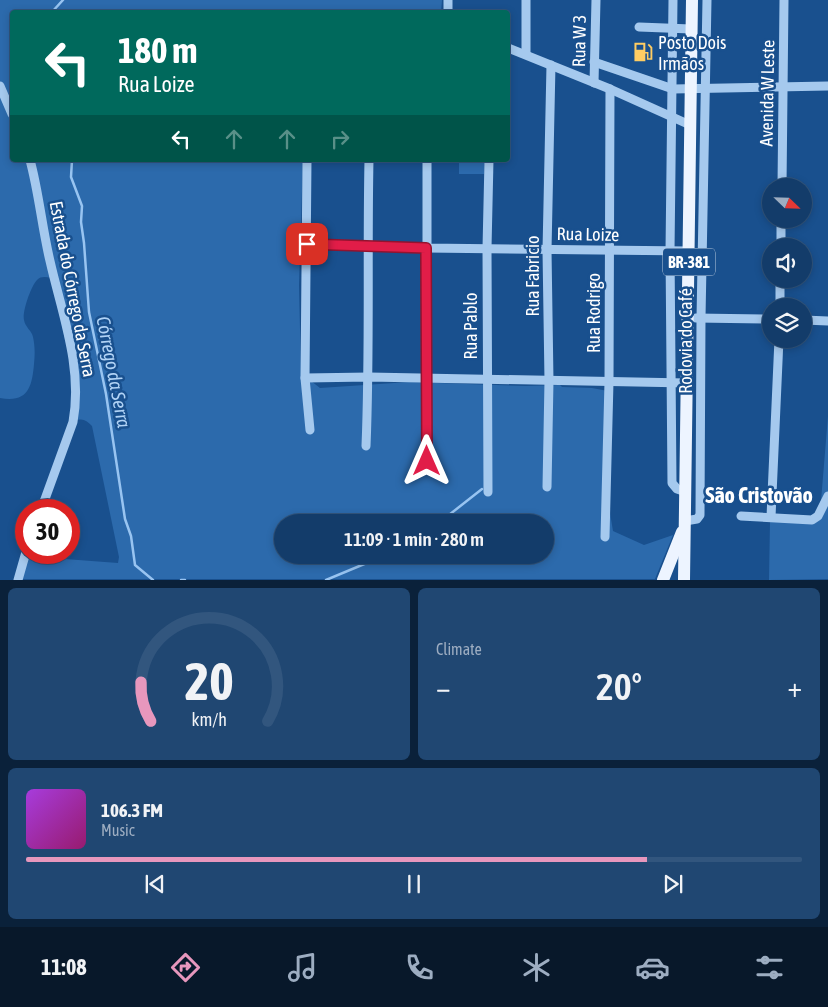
<!DOCTYPE html>
<meta charset="utf-8">
<style>
:root{--surface:#133c6a;--page:#204772;--text:#f1f3f6;--muted:#9dadc1;--line:#32567e;--accent:#e797bd}
body{margin:0;font-family:"Asap Condensed",sans-serif;background:var(--page);color:var(--text);height:100vh;display:flex;flex-direction:column;font-size:19px;white-space:nowrap}
*{box-sizing:border-box;margin:0}
p{font-size:16px;color:var(--muted)}
.icon{flex:none;width:28px;height:28px;fill:none;stroke:currentColor;stroke-width:2;stroke-linecap:round;stroke-linejoin:round}
.map{position:relative;height:580px;overflow:hidden}
.details{display:flex;flex-direction:column;gap:8px;padding:8px;background:#0a213a;flex:1}
.details>*{flex:none}
.hud{position:absolute;left:10px;top:10px;width:500px;height:152px;border-radius:5px;box-shadow:0 2px 8px #0003,0 0 0 1px var(--line);background:#00695c;color:#fff;overflow:hidden}
.needle{width:32px;rotate:113deg}
.controls{position:absolute;left:762px;top:178px;display:grid;gap:10px}
.controls a{display:grid;place-items:center;width:50px;height:50px;border-radius:50%;background:var(--surface);box-shadow:0 2px 8px #0003,0 0 0 1px var(--line);font-size:25px}
.speed{position:absolute;left:15px;top:499px;display:flex;gap:10px;font-size:25px;font-weight:700;text-align:center}
.speed>*{display:grid;place-content:center;width:65px;height:65px;border-radius:50%;background:var(--surface);box-shadow:0 2px 8px #0003,0 0 0 1px var(--line);line-height:1}
.speed .limit{border:8px solid #d22;background:#fff;color:#111}
.pin{position:absolute;display:grid;place-items:center;width:42px;height:42px;color:#fff;margin:-21px;border-radius:10px;box-shadow:0 2px 8px #0006}
.me{position:absolute;width:55px;margin:-28px;rotate:0deg;stroke-linejoin:round;filter:drop-shadow(0 0 4px #0008)}
.turn{display:flex;align-items:center;gap:18px;height:105px;padding:0 25px;font-size:22px}
.turn .icon{width:65px;height:65px;stroke-width:2.5}
.turn b{display:block;font-size:35px;line-height:42px}
.lanes{display:flex;align-items:center;height:48px;padding:0 25px;background:#0003;justify-content:center;gap:25px;direction:ltr}
.lanes .off{opacity:.35}
.big{font-size:38px;font-weight:600;line-height:1.1}
.details .tile{flex:1;display:flex;flex-direction:column;justify-content:center;gap:8px;min-width:0;padding:0 18px;border-radius:8px;background:var(--page)}
.details .dial{align-items:center;gap:0}
.dial svg{height:130px;overflow:visible;fill:none;stroke:var(--line);stroke-width:7;stroke-linecap:round;text-anchor:middle}
.dial text{fill:var(--text);stroke:none}
.song{display:flex;align-items:center;gap:15px}
.cover{width:60px;height:60px;border-radius:8px;background:linear-gradient(135deg,hsl(280 70% 55%),hsl(320 70% 35%))}
.played{height:5px;border-radius:2px;background:linear-gradient(90deg,var(--accent) 80%,var(--line) 80%)}
.keys{display:flex;justify-content:space-around;direction:ltr}
.heat{display:flex;justify-content:space-between;align-items:center;font-size:28px;direction:ltr}
.details .tiles{flex:1;display:grid;gap:8px;grid-template-columns:1fr 1fr}
.tile:last-child{grid-column:span 2}
.trip{position:absolute;left:274px;top:514px;width:280px;height:50px;border-radius:25px;background:var(--surface);box-shadow:0 2px 8px #0003,0 0 0 1px var(--line);font-weight:600;line-height:50px;text-align:center}
.menu{display:flex;height:80px;justify-content:space-around;align-items:center;background:#08182a;color:var(--muted)}
.menu .icon{width:35px;height:35px}
.menu .selected{color:var(--accent)}
.menu b{font-size:22px;color:var(--text)}
.map>svg:first-child{display:block}
.green{fill:#2c6aac;fill-rule:evenodd}
.lines{fill:none;stroke-linecap:round;stroke-linejoin:round}
.stream{stroke:#98c4f1;stroke-width:2.5}
.minor{stroke:#a5c9ee;stroke-width:9}
.major{stroke:#edf4ff;stroke-width:12}
.route-casing{stroke:#92132f;stroke-width:12}
.route{stroke:#e11d48;stroke-width:9}
.labels{text-anchor:middle;dominant-baseline:central;stroke-width:5;stroke-linejoin:round;paint-order:stroke}
.shield{fill:#19508e;stroke:#bacadd;stroke-width:1}
.shield-label{font-size:16px;font-weight:bold;fill:#fff}
.street-label{font-size:18px;fill:#fff;stroke:#19508e}
.poi-label{font-size:18px;fill:#fff;stroke:#19508e;text-anchor:start}
.water-label{font-size:19px;font-style:italic;fill:#b1d3f6;stroke:#19508e}
.district-label{font-size:22px;font-weight:bold;fill:#fff;stroke:#19508e}
</style>
<div class="map">
<svg width="828" height="580" viewBox="0 0 828 580">
<rect width="100%" height="100%" fill="#19508e"/>
<!-- green -->
<g class="green">
<path d="M0 0H442L441 12H12V160H303L299 285 301 373 320 388 409 382 526 386 560 385 562 387 592 388 608 391V501L613 531 644 545 673 535 655 579H20L25 556 118 563 119 557 92 426C86 420 83 418 74 421L78 396 51 278C46 277 41 276 37 280 31 286 22 312 24 320 25 327 32 331 33 337 35 346 35 355 34 364 32 387 28 403 0 398ZM282 522H545V555H282Z"/>
<path d="M459 160H485L484 174H459Z"/>
<path d="M828 416V579L769 580 770 522H812L821 501Z"/>
</g>
<g class="lines">
<!-- stream -->
<g class="stream">
<path d="M52 12 63 0"/>
<path d="M72 160 71 177 82 206 81 222 84 243 89 312 106 394 125 519 131 536 135 565 153 580"/>
<path d="M440 522 482 489"/>
<path d="M181 580H185"/>
<path d="M326 580 386 555"/>
</g>
<!-- minor -->
<g class="minor">
<path d="M673 0 670 251 672 483 677 489 686 492"/>
<path d="M448 12V0"/>
<path d="M639 27 691 29"/>
<path d="M508 48 610 89 690 125"/>
<path d="M526 54V0"/>
<path d="M594 62 673 89 828 86"/>
<path d="M594 83 596 0"/>
<path d="M0 86 12 114"/>
<path d="M30 160C39 193 42 228 50 261 62 314 83 367 73 422L41 510"/>
<path d="M307 160 305 378 310 430"/>
<path d="M782 186 784 0"/>
<path d="M307 244 426 248 689 251"/>
<path d="M781 246V219"/>
<path d="M780 306V279"/>
<path d="M696 318 771 319"/>
<path d="M804 320 828 321"/>
<path d="M305 378 369 377 687 383"/>
<path d="M366 446C370 351 367 255 369 160"/>
<path d="M427 461V160"/>
<path d="M547 487 549 381 547 250 551 65"/>
<path d="M488 492 487 248 489 160"/>
<path d="M741 516 812 520 818 516 828 496"/>
<path d="M771 517 779 339"/>
<path d="M685 521 697 519 700 515 701 318 707 0"/>
<path d="M605 537 609 382 610 89"/>
<path d="M18 580 26 552"/>
</g>
<!-- major -->
<g class="major">
<path d="M663 580 682 532"/>
<path d="M684 580 692 0"/>
</g>
</g>
<g class="lines">
<defs>
<path id="route" d="M307 244 426 248 427 461"/>
</defs>
<!-- route casing -->
<use href="#route" class="route-casing"/>
<!-- route -->
<use href="#route" class="route"/>
</g>
<!-- icons -->
<defs>
<symbol id="fuel-bare" viewBox="-9 -9 18 18"><path d="M-5.5-6h7V0h2V4h1.3V-2.5L3-4.5l.8-.8L6-3V5H2.5V1h-1V6h-7ZM-4.2-4.7v3.2H.2V-4.7Z" fill="#ffcd63" stroke="#19508e" stroke-width="2.5" paint-order="stroke"/></symbol>
</defs>
<g fill-rule="evenodd">
<use href="#fuel-bare" x="629" y="38" width="28" height="28"/>
</g>
<g class="labels">
<!-- shield labels -->
<rect class="shield" x="663" y="248.5" width="52" height="27" rx="4"/>
<g class="shield-label">
<text x="689" y="262">BR-381</text>
</g>
<!-- street labels -->
<g class="street-label">
<text transform="translate(579 41) rotate(-89)">Rua W 3</text>
<text transform="translate(767 93) rotate(-89)">Avenida W Leste</text>
<text transform="translate(588 234) rotate(1)">Rua Loize</text>
<text transform="translate(532 276) rotate(-90)">Rua Fabricio</text>
<text transform="translate(73 289) rotate(79)">Estrada do Córrego da Serra</text>
<text transform="translate(593 313) rotate(-90)">Rua Rodrigo</text>
<text transform="translate(470 326) rotate(-90)">Rua Pablo</text>
<text transform="translate(685 341) rotate(-90)">Rodovia do Café</text>
</g>
<!-- poi labels -->
<g class="poi-label">
<text x="658" y="42">Posto Dois<tspan x="658" dy="21">Irmãos</tspan></text>
</g>
<!-- water labels -->
<g class="water-label">
<text transform="translate(114 372) rotate(79)">Córrego da Serra</text>
</g>
<!-- district labels -->
<g class="district-label">
<text x="759" y="495">São Cristovão</text>
</g>
</g>
</svg>
<div class="controls">
<a><svg class="needle" viewBox="-14 -14 28 28"><path d="M0-13l5 13h-10z" fill="#e53935"/><path d="M0 13l5-13h-10z" fill="#9dadc1"/></svg></a>
<a><svg class="icon" aria-label="sound" viewBox="0 0 24 24"><path d="M4 9h4l5-4v14l-5-4H4zM17 9q2 3 0 6"/></svg></a>
<a><svg class="icon" aria-label="layers" viewBox="0 0 24 24"><path d="M12 4l9 5-9 5-9-5zM3 14l9 5 9-5"/></svg></a>
</div>
<div class="speed"><div class="limit">30</div></div>
<div class="pin" style="left:307px;top:244px;background:#d93025"><svg class="icon" aria-label="arrive" viewBox="0 0 24 24"><path d="M6 21V4h12l-3 4 3 4H6"/></svg></div>
<svg class="me" style="left:427px;top:461px" viewBox="-20 -20 40 40"><path d="M0-17L14 15 0 8-14 15z" fill="#e11d48" stroke="#fff" stroke-width="4"/></svg>
<div class="trip">11:09 · 1 min · 280 m</div>
<div class="hud">
<div class="turn"><svg class="icon" aria-label="left" viewBox="0 0 24 24"><path d="M17 20v-9H6M10 6l-5 5 5 5"/></svg><div><b>180 m</b>Rua Loize</div></div>
<div class="lanes"><svg class="icon" aria-label="left" viewBox="0 0 24 24"><path d="M17 20v-9H6M10 6l-5 5 5 5"/></svg><svg class="icon off" aria-label="ahead" viewBox="0 0 24 24"><path d="M12 20V5M6 11l6-6 6 6"/></svg><svg class="icon off" aria-label="ahead" viewBox="0 0 24 24"><path d="M12 20V5M6 11l6-6 6 6"/></svg><svg class="icon off" aria-label="right" viewBox="0 0 24 24"><path d="M7 20v-9h11M14 6l5 5-5 5"/></svg></div>
</div>
</div>
<section class="details">
<div class="tiles">
<div class="tile dial"><svg viewBox="0 0 100 80">
<path d="M14 69A42 42 0 1 1 86 69"/>
<path d="M14 69A42 42 0 0 1 8 45" stroke="#e797bd"/>
<text x="50" y="56" font-size="32" font-weight="700">20</text>
<text x="50" y="72" font-size="11">km/h</text>
</svg></div>
<div class="tile"><p>Climate</p>
<div class="heat"><a>−</a><b class="big">20°</b><a>+</a></div>
</div>
<div class="tile">
<div class="song"><i class="cover"></i><div><b>106.3 FM</b><p>Music</p></div></div>
<div class="played"></div>
<div class="keys"><svg class="icon" aria-label="previous" viewBox="0 0 24 24"><path d="M18 5L8 12l10 7zM5 5v14"/></svg><svg class="icon" aria-label="pause" viewBox="0 0 24 24"><path d="M8 5v14M16 5v14"/></svg><svg class="icon" aria-label="next" viewBox="0 0 24 24"><path d="M6 5l10 7-10 7zM19 5v14"/></svg></div>
</div>
</div>
</section>
<nav class="menu">
<b>11:08</b>
<svg class="icon selected" aria-label="directions" viewBox="0 0 24 24"><path d="M12 3l9 9-9 9-9-9zM9 14v-3h6M13 9l2 2-2 2"/></svg>
<svg class="icon" aria-label="music" viewBox="0 0 24 24"><path d="M9 18V5l10-2v13"/><circle cx="6" cy="18" r="3"/><circle cx="16" cy="16" r="3"/></svg>
<svg class="icon" aria-label="phone" viewBox="0 0 24 24"><path d="M5 4h4l2 5-3 2q2 4 5 5l2-3 5 2v4C11 20 4 13 5 4z"/></svg>
<svg class="icon" aria-label="climate" viewBox="0 0 24 24"><path d="M12 3v18M4 7l16 10M4 17L20 7"/></svg>
<svg class="icon" aria-label="car" viewBox="0 0 24 24"><path d="M5 17H2v-5l4-1 3-4h7l3 4 3 1v5h-3M9 17h6M6 11h13"/><circle cx="7" cy="17" r="2"/><circle cx="17" cy="17" r="2"/></svg>
<svg class="icon" aria-label="filters" viewBox="0 0 24 24"><path d="M4 7h16M4 17h16"/><circle cx="9" cy="7" r="2"/><circle cx="15" cy="17" r="2"/></svg>
</nav>
